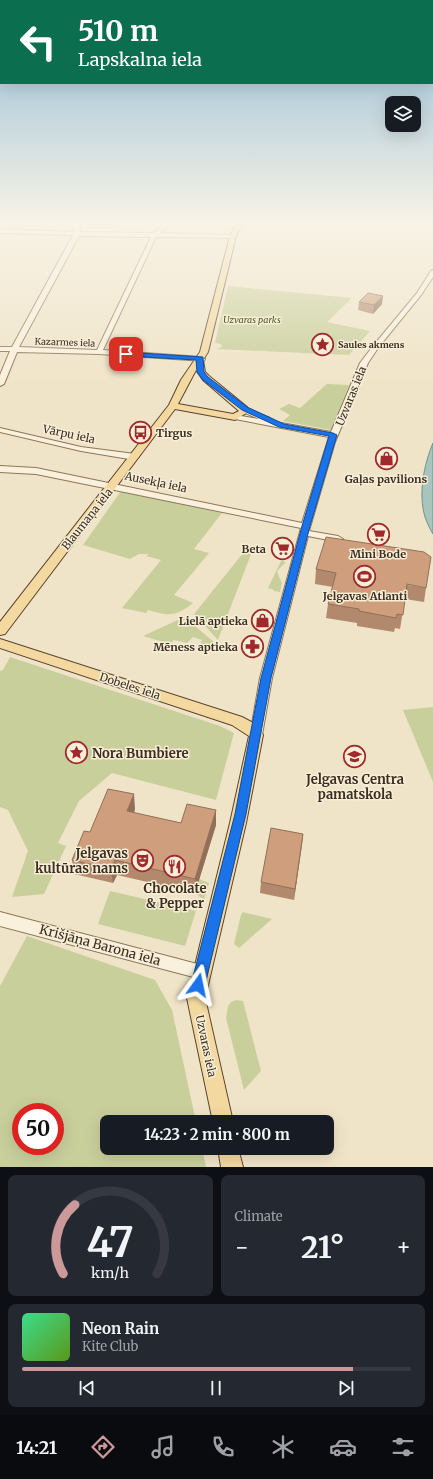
<!DOCTYPE html>
<meta charset="utf-8">
<style>
:root{--surface:#171b24;--page:#242831;--text:#f1f3f6;--muted:#9ea1a6;--line:#363941;--accent:#cc999b}
body{margin:0;font-family:Merriweather,serif;background:var(--page);color:var(--text);height:100vh;display:flex;flex-direction:column;font-size:15px;white-space:nowrap}
*{box-sizing:border-box;margin:0}
p{font-size:13px;color:var(--muted)}
.icon{flex:none;width:22px;height:22px;fill:none;stroke:currentColor;stroke-width:2;stroke-linecap:round;stroke-linejoin:round}
.map{position:relative;height:1167px;overflow:hidden}
.side{display:flex;flex-direction:column;gap:8px;padding:8px;background:#0d0f14;flex:1}
.side>*{flex:none}
.guide{position:absolute;left:0px;top:0px;width:433px;height:84px;box-shadow:0 4px 16px #0002;background:#0b6e4f;color:#fff;overflow:hidden}
.controls{position:absolute;left:385px;top:96px;display:grid;gap:8px}
.controls a{display:grid;place-items:center;width:36px;height:36px;border-radius:8px;background:var(--surface);box-shadow:0 4px 16px #0002;font-size:20px}
.speed{position:absolute;left:12px;top:1103px;display:flex;gap:8px;font-size:20px;font-weight:700;text-align:center}
.speed>*{display:grid;place-content:center;width:52px;height:52px;border-radius:50%;background:var(--surface);box-shadow:0 4px 16px #0002;line-height:1}
.speed .limit{border:6px solid #d22;background:#fff;color:#111}
.pin{position:absolute;display:grid;place-items:center;width:34px;height:34px;color:#fff;margin:-17px;border-radius:8px;box-shadow:0 2px 6px #0006}
.me{position:absolute;width:44px;margin:-22px;rotate:12deg;stroke-linejoin:round;filter:drop-shadow(0 0 3px #0008)}
.turn{display:flex;align-items:center;gap:14px;height:84px;padding:0 12px;font-size:18px}
.turn .icon{width:52px;height:52px;stroke-width:2.5}
.turn b{display:block;font-size:28px;line-height:34px}
.big{font-size:30px;font-weight:700;line-height:1.1}
.side .card{flex:1;display:flex;flex-direction:column;justify-content:center;gap:6px;min-width:0;padding:0 14px;border-radius:8px;background:var(--page)}
.side .dial{align-items:center;gap:0}
.dial svg{height:104px;overflow:visible;fill:none;stroke:var(--line);stroke-width:7;stroke-linecap:round;text-anchor:middle}
.dial text{fill:var(--text);stroke:none}
.song{display:flex;align-items:center;gap:12px}
.cover{width:48px;height:48px;border-radius:6px;background:linear-gradient(135deg,hsl(150 70% 55%),hsl(90 70% 35%))}
.played{height:4px;border-radius:2px;background:linear-gradient(90deg,var(--accent) 85%,var(--line) 85%)}
.keys{display:flex;justify-content:space-around;direction:ltr}
.heat{display:flex;justify-content:space-between;align-items:center;font-size:22px;direction:ltr}
.side .tiles{flex:1;display:grid;gap:8px;grid-template-columns:1fr 1fr}
.card:last-child{grid-column:span 2}
.trip{position:absolute;left:100px;top:1115px;width:234px;height:40px;border-radius:8px;background:var(--surface);box-shadow:0 4px 16px #0002;font-weight:700;line-height:40px;text-align:center}
.tabs{display:flex;height:64px;justify-content:space-around;align-items:center;background:#090b0e;color:var(--muted)}
.tabs .icon{width:28px;height:28px}
.tabs .current{color:var(--accent)}
.tabs b{font-size:18px;color:var(--text)}
.map>svg:first-child{display:block}
.green{fill:#c9cf9b;fill-rule:evenodd}
.water{fill:#a9c4bc;stroke:#6f938a}
.lines{fill:none;stroke-linecap:round;stroke-linejoin:round}
.minor-casing{stroke:#8d765c;stroke-width:2}
.major-casing{stroke:#5b4430;stroke-width:2}
.minor{fill:#faf1dc;fill-rule:evenodd}
.major{fill:#f3d9a0;fill-rule:evenodd}
.wall{fill:#b2896c}
.shaded-wall{fill:#916f58}
.building{fill:#cf9f7d;stroke:#916f58}
.route{fill:#1a73e8;stroke:#114b97}
.labels{text-anchor:middle;dominant-baseline:central;stroke-width:3;stroke-linejoin:round;paint-order:stroke}
.far-park-label{font-size:9px;font-style:italic;fill:#4d5a26;stroke:#f7eed8}
.far-street-label{font-size:9px;fill:#3d2e20;stroke:#f7eed8}
.far-poi-label{font-size:9px;font-weight:bold;fill:#3d2e20;stroke:#f7eed8;text-anchor:start}
.street-label{font-size:11px;fill:#3d2e20;stroke:#f7eed8}
.poi-label{font-size:11px;font-weight:bold;fill:#3d2e20;stroke:#f7eed8}
.near-poi-label{font-size:13px;font-weight:bold;fill:#3d2e20;stroke:#f7eed8}
.near-street-label{font-size:13px;fill:#3d2e20;stroke:#f7eed8}
</style>
<div class="map">
<svg width="433" height="1167" viewBox="0 0 433 1167">
<rect width="100%" height="100%" fill="#f0e4c8"/>
<!-- green -->
<g class="green">
<path d="M228 286 352 298 327 322 370 331 349 355 216 349 222 347 221 344 215 343Z"/>
<path d="M327 384 349 385 331 430 283 421 290 415 279 409 289 404 300 408Z"/>
<path d="M121 491 222 513 194 549 209 553 174 595 193 603C176 617 168 616 148 610L146 613 122 608 161 560 146 556 149 554H139L130 559 83 545Z"/>
<path d="M248 547 253 549 218 640 194 614Z"/>
<path d="M281 561 286 562 277 571 279 577 282 583 280 592 274 591V590L268 588Z"/>
<path d="M182 618 188 620 215 643 214 651 198 647 202 640 193 637 187 643 174 640 170 644 143 636Z"/>
<path d="M10 657 220 726 234 733 216 800 112 773 79 801 58 843 66 846 44 894 12 897 28 851 8 810 0 807V671L3 670Z"/>
<path d="M433 707V782L403 710Z"/>
<path d="M199 879 209 883 204 900 195 893Z"/>
<path d="M110 891 196 911 185 946 98 924Z"/>
<path d="M243 912 272 919 239 948 234 944 241 915Z"/>
<path d="M27 936 155 980 172 1010 196 1122H107V1148H202L206 1167H0V986ZM21 1112H55V1146H21Z"/>
<path d="M236 1000 243 1001 261 1071 244 1090 226 1018 228 1006 231 1002Z"/>
</g>
<!-- water -->
<path class="water" d="M433 443V534C430 529 427 523 425 517 418 494 424 464 433 443Z"/>
<g class="lines">
<defs>
<g id="minor">
<path d="M75 221H81L80 232 154 233 166 221H171L160 233 235 235 236 236 233 238 156 237 103 350 201 357 205 359 204 361 99 354 17 352 4 384 0 386V375L10 351H0V347H12L73 235 0 233V229L74 232ZM79 236 151 237 97 350 19 347Z"/>
<path d="M433 270V277L421 295 378 348 368 363 335 442 309 531 338 536 343 539 338 542 308 536 272 678 262 735 260 738 256 740 252 738 250 735 260 678 301 528 36 474 0 472V466L36 468 302 523 329 437 235 419 231 417 235 415 259 419 241 411V407H244L270 418V421L331 432 360 363 373 346 417 293 431 271Z"/>
<path d="M0 428 81 447 135 454 139 457 135 460 81 451 0 432Z"/>
<path d="M0 912 201 965 206 967 209 972 206 977 201 979 0 926Z"/>
</g>
<g id="major">
<path d="M238 221H244L236 236 208 352 203 360 205 372 209 376 247 407 248 412 235 420 175 409 5 634 0 635V622L169 405 181 380 200 352 230 236ZM196 370 203 380 239 411 233 414 178 404Z"/>
<path d="M0 639 242 717 257 725 263 735 246 823 205 998 233 1122H213L187 998 230 823 249 736 232 725 0 648Z"/>
<path d="M218 1148H238L243 1167H221Z"/>
</g>
</defs>
<!-- minor casing -->
<use href="#minor" class="minor-casing"/>
<!-- major casing -->
<use href="#major" class="major-casing"/>
<!-- minor -->
<use href="#minor" class="minor"/>
<!-- major -->
<use href="#major" class="major"/>
</g>
<!-- wall -->
<g class="wall">
<path d="M359 302 382 304 373 314 358 310Z"/>
<path d="M316 569 426 588 424 602 405 599 400 629 395 628 394 632 357 626V623L326 618 328 604 333 587 315 584Z"/>
<path d="M135 809 134 813 181 823 216 825 195 893 117 875 113 883 74 874 72 860 90 832Z"/>
<path d="M303 834 294 900 260 893 261 882Z"/>
</g>
<!-- shaded-wall -->
<g class="shaded-wall">
<path d="M383 296 382 304 373 314 374 305Z"/>
<path d="M134 794 135 809 129 826 127 811Z"/>
<path d="M216 810V825L195 893V879Z"/>
<path d="M303 834 302 845 294 900 295 889Z"/>
<path d="M115 860 117 875 113 883 111 869Z"/>
</g>
<!-- building -->
<g class="building">
<path d="M368 293 383 296 374 305 359 302Z"/>
<path d="M326 537 424 552 431 557 426 588 407 584 403 615 397 614 396 618 359 611V609L328 604 336 573 316 569Z"/>
<path d="M108 789 134 794 127 811 181 823 187 804 216 810 195 879 115 860 111 869 72 860 84 831 90 832Z"/>
<path d="M271 828 303 834 295 889 261 882Z"/>
</g>
<!-- sky -->
<linearGradient id="sky" x2="0" y2="1"><stop stop-color="#8fbad6"/><stop offset="0.58" stop-color="#f8f3e6"/><stop offset="1" stop-color="#f8f3e6" stop-opacity="0"/></linearGradient>
<rect width="433" height="384" fill="url(#sky)"/>
<!-- route -->
<path class="route" d="M124 352 203 357 204 372 208 377 247 407 284 424 333 433 337 435 310 526 271 678 246 814 205 985 203 990 198 992 193 990 191 985 235 814 261 678 302 526 329 436 279 427 242 410 203 380 197 372 196 360 126 356 124 355Z"/>
<!-- icons -->
<defs>
<symbol id="sight-ring" viewBox="-11 -11 22 22"><circle r="9.5" fill="#f7eed8" stroke="#9e2a2b" stroke-width="1.5"/><path d="M0-6L1.8-2.2L6-1.7L2.9 1.2L3.7 5.4L0 3.3L-3.7 5.4L-2.9 1.2L-6-1.7L-1.8-2.2Z" fill="#9e2a2b"/></symbol>
<symbol id="bus-ring" viewBox="-11 -11 22 22"><circle r="9.5" fill="#f7eed8" stroke="#9e2a2b" stroke-width="1.5"/><path d="M-5-6H5V4H4V6H2V4H-2V6H-4V4H-5ZM-3.5-4V0h7V-4ZM-3.5 1.2v1.5H-2V1.2ZM2 1.2v1.5H3.5V1.2Z" fill="#9e2a2b"/></symbol>
<symbol id="shop-ring" viewBox="-11 -11 22 22"><circle r="9.5" fill="#f7eed8" stroke="#9e2a2b" stroke-width="1.5"/><path d="M-5-2.5h2.3a2.7 3.5 0 0 1 5.4 0H5L5.5 6h-11ZM-1.5-2.5h3a1.5 2.3 0 0 0-3 0Z" fill="#9e2a2b"/></symbol>
<symbol id="supermarket-ring" viewBox="-11 -11 22 22"><circle r="9.5" fill="#f7eed8" stroke="#9e2a2b" stroke-width="1.5"/><path d="M-6-5.5h2.5l.6 2H6L4.5 2H-2.5L-4.4-4H-6ZM-1.5 3.2a1.3 1.3 0 1 0 .1 0ZM3 3.2a1.3 1.3 0 1 0 .1 0Z" fill="#9e2a2b"/></symbol>
<symbol id="stadium-ring" viewBox="-11 -11 22 22"><circle r="9.5" fill="#f7eed8" stroke="#9e2a2b" stroke-width="1.5"/><path d="M0-5a6.5 5 0 1 0 0 10a6.5 5 0 1 0 0-10ZM-3.5-1.8h7v3.6h-7Z" fill="#9e2a2b"/></symbol>
<symbol id="pharmacy-ring" viewBox="-11 -11 22 22"><circle r="9.5" fill="#f7eed8" stroke="#9e2a2b" stroke-width="1.5"/><path d="M-2-6h4v4h4v4h-4v4h-4v-4h-4v-4h4Z" fill="#9e2a2b"/></symbol>
<symbol id="school-ring" viewBox="-11 -11 22 22"><circle r="9.5" fill="#f7eed8" stroke="#9e2a2b" stroke-width="1.5"/><path d="M0-5L7-2L0 1L-7-2ZM-4 1L0 2.5L4 1V4Q0 6-4 4Z" fill="#9e2a2b"/></symbol>
<symbol id="theatre-ring" viewBox="-11 -11 22 22"><circle r="9.5" fill="#f7eed8" stroke="#9e2a2b" stroke-width="1.5"/><path d="M-5-5.5Q0-4 5-5.5V0Q5 5 0 6Q-5 5-5 0ZM-3.3-2.5H-1v1.5H-3.3ZM1-2.5H3.3v1.5H1ZM-2.8 1Q0 5.5 2.8 1Z" fill="#9e2a2b"/></symbol>
<symbol id="restaurant-ring" viewBox="-11 -11 22 22"><circle r="9.5" fill="#f7eed8" stroke="#9e2a2b" stroke-width="1.5"/><path d="M-5-6h1v4h1v-4h1v4h1v-4h1v5L-1.5 .5V6h-2V.5L-5-1ZM5-6V6H3V1.5H1.5Q1.5-4 5-6Z" fill="#9e2a2b"/></symbol>
</defs>
<g fill-rule="evenodd">
<use href="#sight-ring" x="310" y="332" width="25" height="25"/>
<use href="#bus-ring" x="128" y="420" width="25" height="25"/>
<use href="#shop-ring" x="374" y="446" width="25" height="25"/>
<use href="#supermarket-ring" x="366" y="522" width="25" height="25"/>
<use href="#supermarket-ring" x="270" y="536" width="25" height="25"/>
<use href="#stadium-ring" x="352" y="564" width="25" height="25"/>
<use href="#shop-ring" x="250" y="608" width="25" height="25"/>
<use href="#pharmacy-ring" x="240" y="634" width="25" height="25"/>
<use href="#sight-ring" x="64" y="740" width="25" height="25"/>
<use href="#school-ring" x="342" y="744" width="25" height="25"/>
<use href="#theatre-ring" x="130" y="848" width="25" height="25"/>
<use href="#restaurant-ring" x="162" y="854" width="25" height="25"/>
</g>
<g class="labels">
<!-- far-park labels -->
<g class="far-park-label">
<text x="252" y="319">Uzvaras parks</text>
</g>
<!-- far-street labels -->
<g class="far-street-label">
<text transform="translate(65 342) rotate(2)">Kazarmes iela</text>
</g>
<!-- far-poi labels -->
<g class="far-poi-label">
<text x="338" y="344">Saules akmens</text>
</g>
<!-- street labels -->
<g class="street-label">
<text transform="translate(351 396) rotate(-68)">Uzvaras iela</text>
<text transform="translate(69 434) rotate(12)">Vārpu iela</text>
<text transform="translate(156 482) rotate(12)">Ausekļa iela</text>
<text transform="translate(87 519) rotate(-52)">Blaumaņa iela</text>
<text transform="translate(130 686) rotate(18)">Dobeles iela</text>
<text transform="translate(206 1046) rotate(78)">Uzvaras iela</text>
</g>
<!-- poi labels -->
<g class="poi-label">
<text x="156" y="433" text-anchor="start">Tirgus</text>
<text x="386" y="479">Gaļas pavilions</text>
<text x="266" y="549" text-anchor="end">Beta</text>
<text x="378" y="554">Mini Bode</text>
<text x="365" y="596">Jelgavas Atlanti</text>
<text x="248" y="621" text-anchor="end">Lielā aptieka</text>
<text x="238" y="647" text-anchor="end">Mēness aptieka</text>
</g>
<!-- near-poi labels -->
<g class="near-poi-label">
<text x="92" y="753" text-anchor="start">Nora Bumbiere</text>
<text x="355" y="779">Jelgavas Centra<tspan x="355" dy="15">pamatskola</tspan></text>
<text x="128" y="853" text-anchor="end">Jelgavas<tspan x="128" dy="15">kultūras nams</tspan></text>
<text x="175" y="888">Chocolate<tspan x="175" dy="15">&amp; Pepper</tspan></text>
</g>
<!-- near-street labels -->
<g class="near-street-label">
<text transform="translate(100 945) rotate(15)">Krišjāņa Barona iela</text>
</g>
</g>
</svg>
<div class="controls">
<a><svg class="icon" aria-label="layers" viewBox="0 0 24 24"><path d="M12 4l9 5-9 5-9-5zM3 14l9 5 9-5"/></svg></a>
</div>
<div class="speed"><div class="limit">50</div></div>
<div class="pin" style="left:126px;top:354px;background:#d93025"><svg class="icon" aria-label="arrive" viewBox="0 0 24 24"><path d="M6 21V4h12l-3 4 3 4H6"/></svg></div>
<svg class="me" style="left:198px;top:985px" viewBox="-20 -20 40 40"><path d="M0-17L14 15 0 8-14 15z" fill="#1a73e8" stroke="#fff" stroke-width="4"/></svg>
<div class="trip">14:23 · 2 min · 800 m</div>
<div class="guide">
<div class="turn"><svg class="icon" aria-label="left" viewBox="0 0 24 24"><path d="M17 20v-9H6M10 6l-5 5 5 5"/></svg><div><b>510 m</b>Lapskalna iela</div></div>
</div>
</div>
<section class="side">
<div class="tiles">
<div class="card dial"><svg viewBox="0 0 100 80">
<path d="M14 69A42 42 0 1 1 86 69"/>
<path d="M14 69A42 42 0 0 1 23 16" stroke="#cc999b"/>
<text x="50" y="56" font-size="32" font-weight="700">47</text>
<text x="50" y="72" font-size="11">km/h</text>
</svg></div>
<div class="card"><p>Climate</p>
<div class="heat"><a>−</a><b class="big">21°</b><a>+</a></div>
</div>
<div class="card">
<div class="song"><i class="cover"></i><div><b>Neon Rain</b><p>Kite Club</p></div></div>
<div class="played"></div>
<div class="keys"><svg class="icon" aria-label="previous" viewBox="0 0 24 24"><path d="M18 5L8 12l10 7zM5 5v14"/></svg><svg class="icon" aria-label="pause" viewBox="0 0 24 24"><path d="M8 5v14M16 5v14"/></svg><svg class="icon" aria-label="next" viewBox="0 0 24 24"><path d="M6 5l10 7-10 7zM19 5v14"/></svg></div>
</div>
</div>
</section>
<nav class="tabs">
<b>14:21</b>
<svg class="icon current" aria-label="directions" viewBox="0 0 24 24"><path d="M12 3l9 9-9 9-9-9zM9 14v-3h6M13 9l2 2-2 2"/></svg>
<svg class="icon" aria-label="music" viewBox="0 0 24 24"><path d="M9 18V5l10-2v13"/><circle cx="6" cy="18" r="3"/><circle cx="16" cy="16" r="3"/></svg>
<svg class="icon" aria-label="phone" viewBox="0 0 24 24"><path d="M5 4h4l2 5-3 2q2 4 5 5l2-3 5 2v4C11 20 4 13 5 4z"/></svg>
<svg class="icon" aria-label="climate" viewBox="0 0 24 24"><path d="M12 3v18M4 7l16 10M4 17L20 7"/></svg>
<svg class="icon" aria-label="car" viewBox="0 0 24 24"><path d="M5 17H2v-5l4-1 3-4h7l3 4 3 1v5h-3M9 17h6M6 11h13"/><circle cx="7" cy="17" r="2"/><circle cx="17" cy="17" r="2"/></svg>
<svg class="icon" aria-label="filters" viewBox="0 0 24 24"><path d="M4 7h16M4 17h16"/><circle cx="9" cy="7" r="2"/><circle cx="15" cy="17" r="2"/></svg>
</nav>
